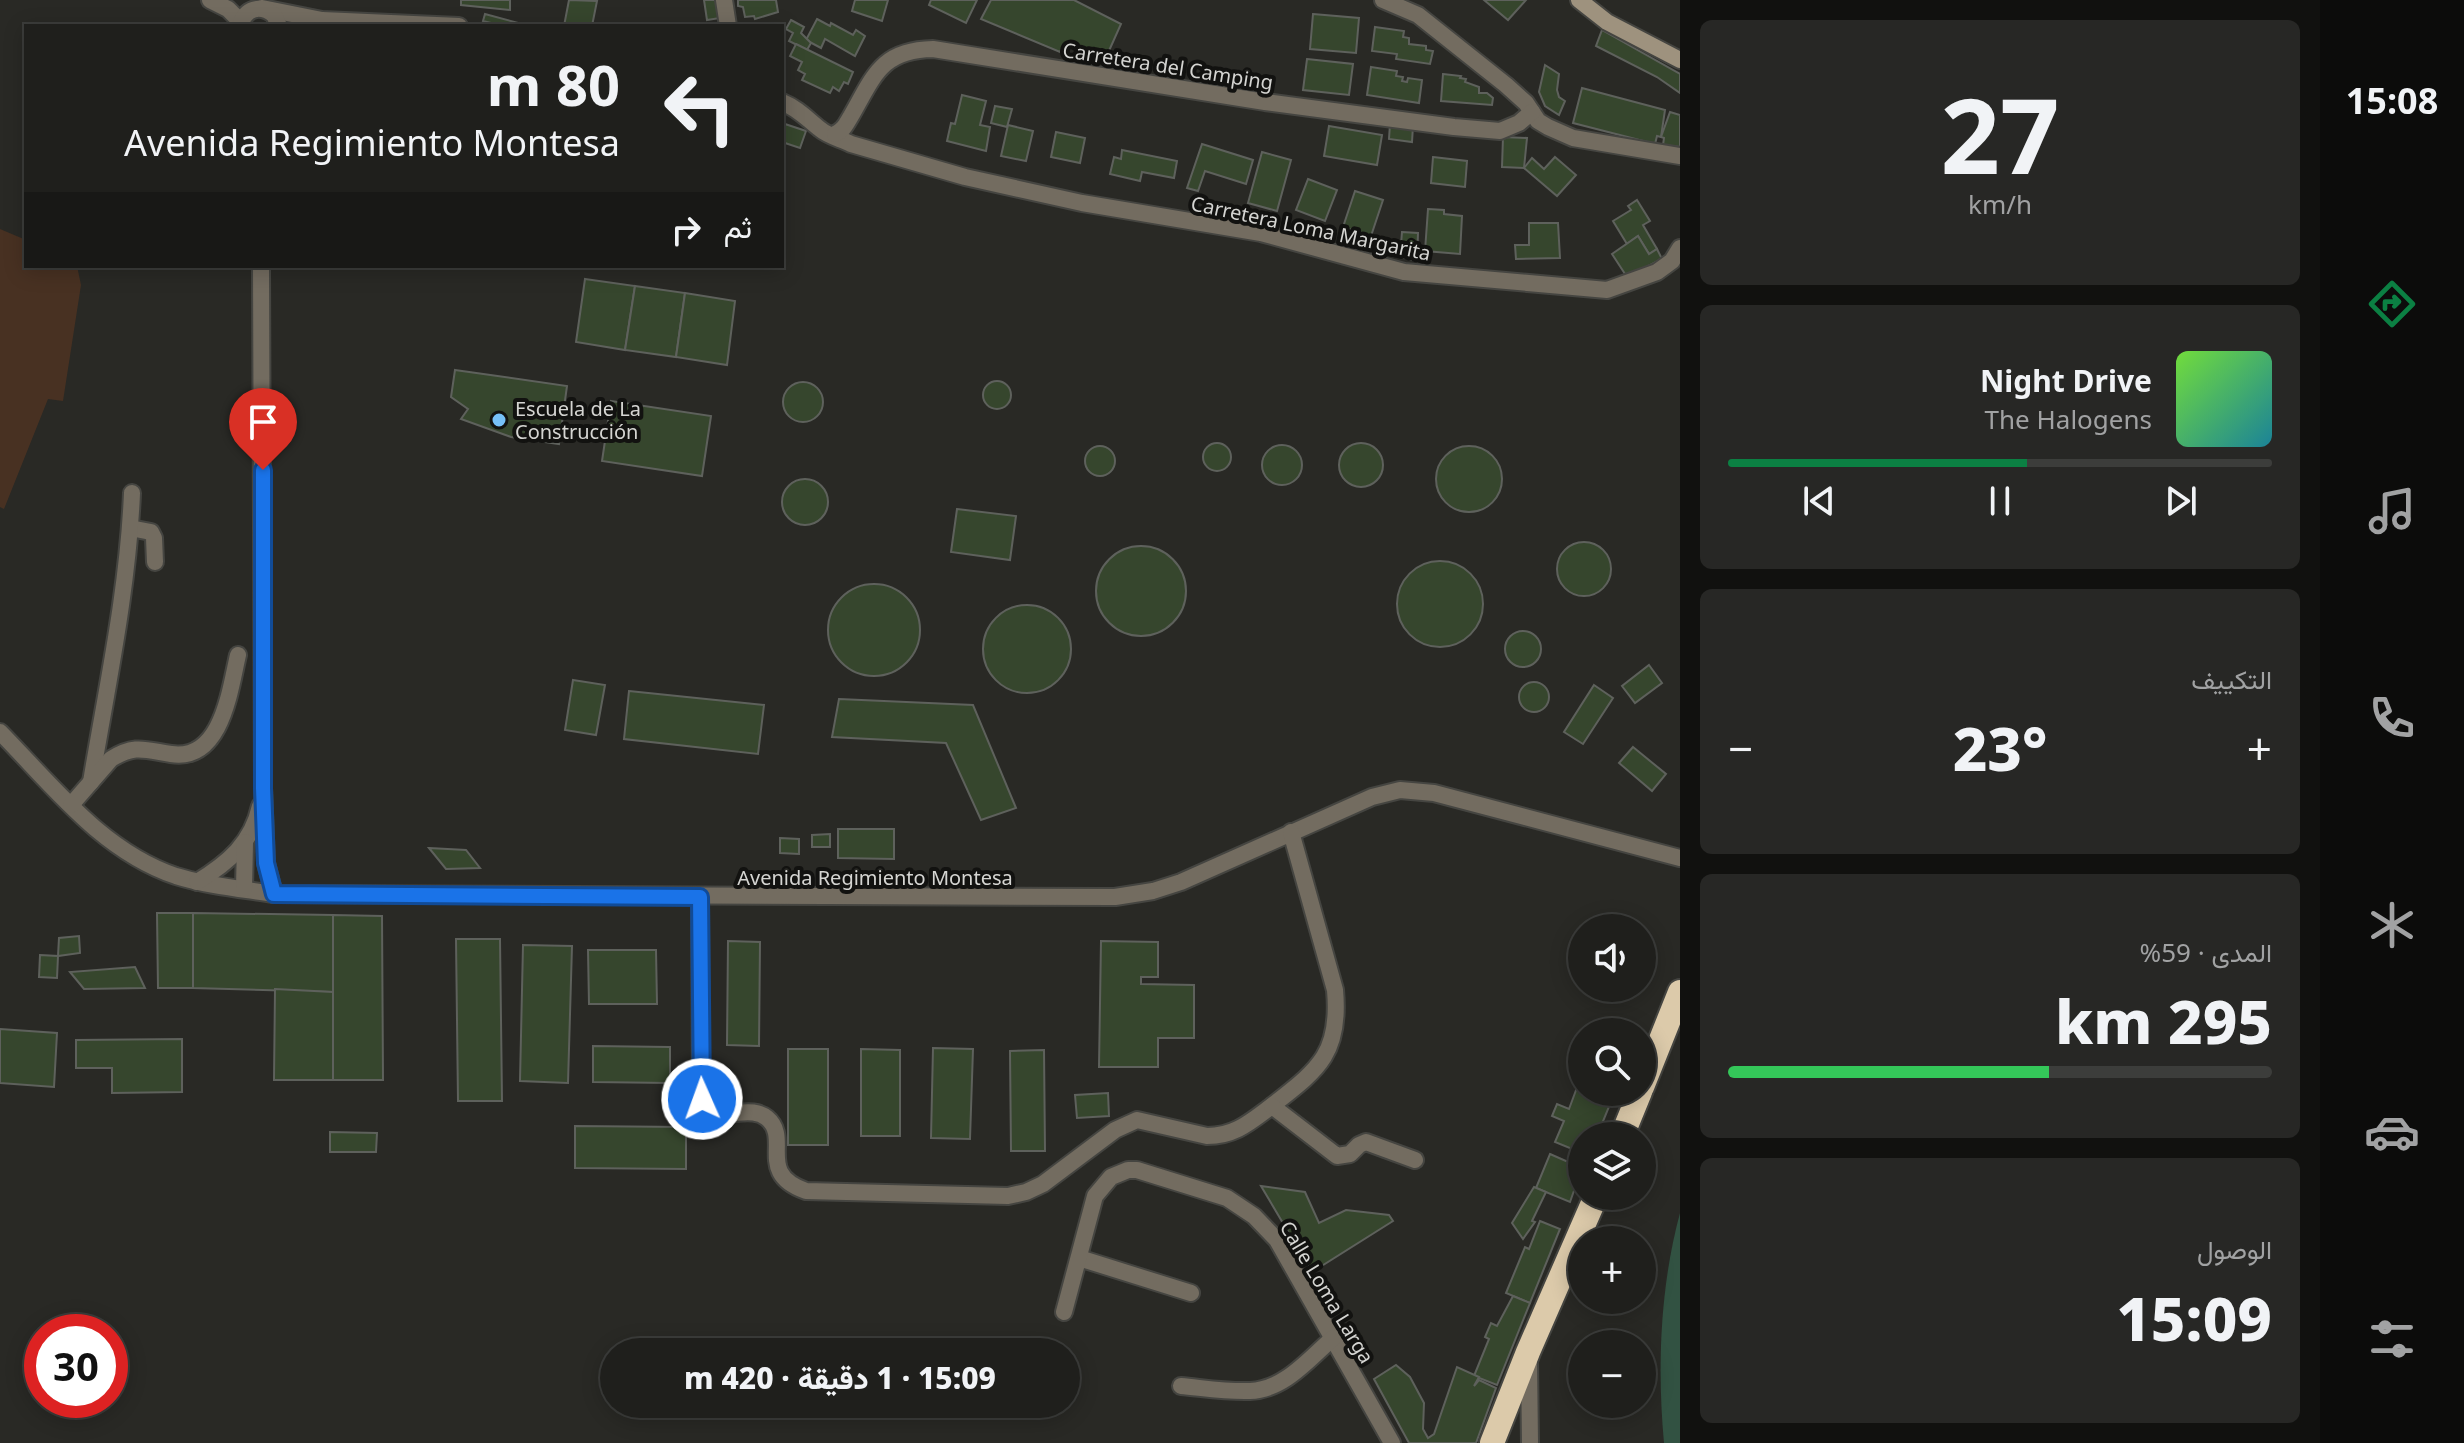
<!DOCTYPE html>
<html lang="ar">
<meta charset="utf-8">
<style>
:root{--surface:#1f1f1c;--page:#272725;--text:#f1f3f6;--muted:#a1a2a3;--line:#3c3d3b;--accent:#0b8043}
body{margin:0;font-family:"Noto Sans",Vazirmatn,sans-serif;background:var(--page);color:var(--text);direction:rtl;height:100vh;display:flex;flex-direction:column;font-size:30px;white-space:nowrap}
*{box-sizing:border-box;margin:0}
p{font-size:26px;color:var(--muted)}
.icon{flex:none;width:44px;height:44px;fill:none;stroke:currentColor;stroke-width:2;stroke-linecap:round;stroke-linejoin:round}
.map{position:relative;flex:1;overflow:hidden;direction:ltr}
.details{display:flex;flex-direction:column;gap:20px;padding:20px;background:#11110f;width:640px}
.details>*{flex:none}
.guide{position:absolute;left:24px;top:24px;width:760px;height:244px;border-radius:0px;box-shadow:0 4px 20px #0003,0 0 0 2px var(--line);direction:rtl;background:#1f1f1c;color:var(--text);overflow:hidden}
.fabs{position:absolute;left:1568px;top:914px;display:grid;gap:16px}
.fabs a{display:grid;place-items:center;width:88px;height:88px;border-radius:50%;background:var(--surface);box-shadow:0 4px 20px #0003,0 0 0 2px var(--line);font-size:40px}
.speed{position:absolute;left:24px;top:1314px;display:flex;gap:16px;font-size:40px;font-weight:700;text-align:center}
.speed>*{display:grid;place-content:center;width:104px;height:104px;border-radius:50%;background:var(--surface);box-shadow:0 4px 20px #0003,0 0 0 2px var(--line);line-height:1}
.speed .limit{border:12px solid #d22;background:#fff;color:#111}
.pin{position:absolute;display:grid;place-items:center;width:68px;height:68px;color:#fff;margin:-82px -34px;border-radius:50% 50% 50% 0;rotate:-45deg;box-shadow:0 0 8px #0007}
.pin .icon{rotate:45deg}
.me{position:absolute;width:88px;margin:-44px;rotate:358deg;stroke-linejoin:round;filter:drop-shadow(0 0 6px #0008)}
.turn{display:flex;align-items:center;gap:28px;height:168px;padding:0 32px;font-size:36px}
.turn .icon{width:104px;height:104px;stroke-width:2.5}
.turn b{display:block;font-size:56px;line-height:68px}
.then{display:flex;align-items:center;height:76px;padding:0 32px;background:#0003;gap:16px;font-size:30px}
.big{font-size:60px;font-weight:800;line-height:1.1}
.details .card{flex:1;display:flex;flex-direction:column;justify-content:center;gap:12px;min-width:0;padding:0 28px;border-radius:12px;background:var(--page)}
.details .dial{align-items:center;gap:0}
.dial b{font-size:104px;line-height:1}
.song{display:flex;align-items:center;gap:24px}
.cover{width:96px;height:96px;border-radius:12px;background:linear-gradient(135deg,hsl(100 70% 55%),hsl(190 70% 35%))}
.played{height:8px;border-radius:4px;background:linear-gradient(90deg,var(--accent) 55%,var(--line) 55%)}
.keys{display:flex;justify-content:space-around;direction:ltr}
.heat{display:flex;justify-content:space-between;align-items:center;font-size:44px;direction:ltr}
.charge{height:12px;border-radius:6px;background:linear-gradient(90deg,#34c759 59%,var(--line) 0)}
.trip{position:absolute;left:600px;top:1338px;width:480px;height:80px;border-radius:40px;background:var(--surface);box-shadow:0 4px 20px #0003,0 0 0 2px var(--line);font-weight:800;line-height:80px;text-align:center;direction:rtl}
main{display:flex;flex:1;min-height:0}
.dock{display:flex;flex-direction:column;width:144px;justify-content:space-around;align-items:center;background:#0c0c0b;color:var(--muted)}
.dock .icon{width:56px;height:56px}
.dock .selected{color:var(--accent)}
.dock b{font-size:36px;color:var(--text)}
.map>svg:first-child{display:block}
.green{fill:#483122}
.water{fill:#325242}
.building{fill:#36462d;stroke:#5e615c;stroke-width:2}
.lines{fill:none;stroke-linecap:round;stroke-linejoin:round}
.street-casing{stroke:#454541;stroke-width:20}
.secondary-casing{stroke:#454541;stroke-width:20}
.highway-casing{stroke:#454541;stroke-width:28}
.street{stroke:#736c60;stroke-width:16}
.secondary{stroke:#9e927e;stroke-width:16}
.highway{stroke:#dccaaa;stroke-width:24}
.route-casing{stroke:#114b97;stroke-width:20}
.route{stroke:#1a73e8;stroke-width:14}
.poi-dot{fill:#76c0f7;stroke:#121210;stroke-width:3}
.labels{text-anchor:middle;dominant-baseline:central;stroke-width:8;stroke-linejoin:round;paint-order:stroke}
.street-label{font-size:20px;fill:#d5d5d2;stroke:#121210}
.poi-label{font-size:20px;fill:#d5d5d2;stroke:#121210;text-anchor:start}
</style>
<main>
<nav class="dock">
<b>15:08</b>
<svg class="icon selected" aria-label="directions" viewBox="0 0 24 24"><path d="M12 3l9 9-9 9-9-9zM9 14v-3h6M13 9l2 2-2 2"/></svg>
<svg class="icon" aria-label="music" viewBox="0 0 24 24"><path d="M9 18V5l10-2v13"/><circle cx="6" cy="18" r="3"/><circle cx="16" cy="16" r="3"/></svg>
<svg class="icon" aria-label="phone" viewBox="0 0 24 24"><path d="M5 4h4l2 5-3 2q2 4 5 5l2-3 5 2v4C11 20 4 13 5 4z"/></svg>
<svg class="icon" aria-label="climate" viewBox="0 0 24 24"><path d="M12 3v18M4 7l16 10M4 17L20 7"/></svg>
<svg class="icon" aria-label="car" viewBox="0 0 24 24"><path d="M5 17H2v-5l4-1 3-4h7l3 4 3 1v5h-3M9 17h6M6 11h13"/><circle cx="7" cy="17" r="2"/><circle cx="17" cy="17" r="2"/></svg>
<svg class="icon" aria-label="filters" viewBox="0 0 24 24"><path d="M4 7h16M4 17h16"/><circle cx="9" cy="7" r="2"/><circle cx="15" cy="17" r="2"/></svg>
</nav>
<section class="details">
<div class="card dial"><b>27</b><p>km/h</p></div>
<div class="card">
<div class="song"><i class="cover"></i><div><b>Night Drive</b><p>The Halogens</p></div></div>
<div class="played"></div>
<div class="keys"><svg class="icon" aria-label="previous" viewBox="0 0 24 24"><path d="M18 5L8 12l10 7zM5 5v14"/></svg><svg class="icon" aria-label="pause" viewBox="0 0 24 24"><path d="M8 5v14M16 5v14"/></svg><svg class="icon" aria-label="next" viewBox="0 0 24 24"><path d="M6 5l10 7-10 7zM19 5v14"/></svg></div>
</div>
<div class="card"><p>التكييف</p>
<div class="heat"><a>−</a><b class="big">23°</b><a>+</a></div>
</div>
<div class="card"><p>المدى · 59%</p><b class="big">295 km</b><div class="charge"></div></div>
<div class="card"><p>الوصول</p><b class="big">15:09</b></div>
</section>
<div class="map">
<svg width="1680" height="1443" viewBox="0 0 1680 1443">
<rect width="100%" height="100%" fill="#292925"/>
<!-- green -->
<path class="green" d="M0 229 26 240V266H77L81 285 63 401 48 399 4 509 0 507Z"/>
<!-- water -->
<path class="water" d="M1680 1213V1443H1664C1657 1367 1660 1287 1680 1213Z"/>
<!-- building -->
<g class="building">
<path d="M461 0H510V10L461 5Z"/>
<path d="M569 0 597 1 592 26H564Z"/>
<path d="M704 0H717L720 18 707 20Z"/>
<path d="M738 0H776L778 12 755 19 754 16 745 17 743 7 738 6Z"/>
<path d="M855 0H888L882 21 852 11Z"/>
<path d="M931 0H977L966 23 929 5Z"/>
<path d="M991 0H1074L1121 24 1108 53 1064 44 1060 52 981 19Z"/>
<path d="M1484 0H1526L1508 20Z"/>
<path d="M485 14 518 23 517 26H503L483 21Z"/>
<path d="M1313 14 1359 18 1356 53 1310 49Z"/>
<path d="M817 19 830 26 831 23 853 35 856 30 865 36 855 56 825 39 821 48 806 40Z"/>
<path d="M791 20 804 27 801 33 811 43 807 50 789 41 793 33 786 29Z"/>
<path d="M1375 27 1404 31 1403 37 1409 38V44L1426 46V50L1433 51 1430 64 1396 59 1397 54 1372 51Z"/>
<path d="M1602 30 1680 74V93L1657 77 1596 46Z"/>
<path d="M796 44 853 72 848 84 844 82 839 91 833 87 830 93 802 80 805 74 798 70 802 62 790 56Z"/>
<path d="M1307 59 1353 64 1349 95 1303 90Z"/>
<path d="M1545 65 1559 74 1557 90 1559 97 1565 101 1559 115 1545 106 1539 92Z"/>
<path d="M1371 67 1397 71 1396 76 1403 77 1402 81 1407 82 1408 78 1422 80 1419 103 1367 95Z"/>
<path d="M1443 74 1461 76 1460 78 1466 79 1465 82 1479 87V93H1487L1493 98 1492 105 1441 101Z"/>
<path d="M1582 88 1665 110 1661 137 1657 136 1655 144 1573 123Z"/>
<path d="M962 95 986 101 980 125 990 127 986 151 947 141 951 123 955 124Z"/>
<path d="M995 106 1012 109 1007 127 991 123Z"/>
<path d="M1670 112 1680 115V147L1663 145 1664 138 1661 137Z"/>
<path d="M782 123 806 131 800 148 782 142Z"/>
<path d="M1390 124 1413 126 1412 142 1389 139Z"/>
<path d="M1008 125 1033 131 1026 161 1001 156Z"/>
<path d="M1329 126 1382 135 1377 165 1324 156Z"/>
<path d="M1056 132 1085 138 1080 163 1051 157Z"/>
<path d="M1503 137 1527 138 1524 168 1502 167Z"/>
<path d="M1202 144 1253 160 1246 184 1205 171 1198 191 1187 188Z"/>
<path d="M1122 150 1177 161 1174 178 1142 172 1140 181 1110 174 1114 157 1121 159Z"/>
<path d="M1262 152 1291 160 1277 211 1248 203Z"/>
<path d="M1433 157 1467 161 1465 187 1431 183Z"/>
<path d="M1555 157 1576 175 1557 196 1524 168 1532 158 1544 169Z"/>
<path d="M1308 179 1337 190 1325 221 1296 210Z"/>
<path d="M1355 191 1383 200 1371 236 1343 227Z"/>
<path d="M1637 200 1650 221 1643 225 1657 249 1649 254 1638 236 1627 244 1613 221 1631 210 1628 206Z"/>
<path d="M1428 209 1444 210V214L1462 216 1460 254 1425 251Z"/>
<path d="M1529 223H1558L1560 258 1516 259 1515 245H1529Z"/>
<path d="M1402 232 1418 233 1417 261 1400 257Z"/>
<path d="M1638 236 1649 254 1657 249 1662 259 1627 277 1612 254Z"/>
<path d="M585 279 635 286 625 350 576 342Z"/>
<path d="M635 286 685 293 676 357 625 350Z"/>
<path d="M685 293 735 301 727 365 676 357Z"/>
<path d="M455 370 567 386 559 444 511 437 461 419 468 409 451 397Z"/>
<circle cx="997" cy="395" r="14"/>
<circle cx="803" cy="402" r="20"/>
<path d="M611 401 711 416 702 476 602 461Z"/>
<circle cx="1217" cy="457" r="14"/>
<circle cx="1361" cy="465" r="22"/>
<circle cx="1282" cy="465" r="20"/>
<circle cx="1100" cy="461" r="15"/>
<circle cx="1469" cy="479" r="33"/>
<circle cx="805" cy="502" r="23"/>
<path d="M957 509 1016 516 1010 560 951 552Z"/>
<circle cx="1584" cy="569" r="27"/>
<circle cx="1141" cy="591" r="45"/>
<circle cx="1440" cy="604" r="43"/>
<circle cx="874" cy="630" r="46"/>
<circle cx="1027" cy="649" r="44"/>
<circle cx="1523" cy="649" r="18"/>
<path d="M1649 665 1662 683 1635 703 1622 686Z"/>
<path d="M573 680 605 685 596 735 565 730Z"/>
<circle cx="1534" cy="697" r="15"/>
<path d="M1594 685 1613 698 1583 744 1564 732Z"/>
<path d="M629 691 764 705 758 754 624 739Z"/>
<path d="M839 699 973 705 1016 808 981 820 946 743 832 737Z"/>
<path d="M1633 747 1666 774 1652 791 1619 763Z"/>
<path d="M838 829H894V859L838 858Z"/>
<path d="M830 834V847H812V835Z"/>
<path d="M780 838 799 839V854L780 853Z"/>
<path d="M429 848 466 850 480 868 446 869Z"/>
<path d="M157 913H193V988H158Z"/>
<path d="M193 913 333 915V992L193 988Z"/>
<path d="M333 915 382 916 383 1080H333Z"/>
<path d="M79 936 80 953 58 956 59 938Z"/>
<path d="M456 939H500L502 1101H458Z"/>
<path d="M728 941 760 942 759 1046 727 1045Z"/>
<path d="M1101 941 1158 942V977H1141V984L1194 985V1038H1158V1067H1099Z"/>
<path d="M523 945 572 946 568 1083 520 1081Z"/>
<path d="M588 950H656L657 1004H589Z"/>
<path d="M40 955 58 956 57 978 39 977Z"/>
<path d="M135 967 145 988 84 989 70 972Z"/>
<path d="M275 989 333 992V1080H274Z"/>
<path d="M0 1029 57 1033 54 1087 0 1083Z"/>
<path d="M182 1039V1092L112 1093V1068H76V1040Z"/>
<path d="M593 1046 670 1047V1083L593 1082Z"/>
<path d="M933 1048 973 1049 970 1139 931 1138Z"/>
<rect x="788" y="1049" width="40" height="96"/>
<path d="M861 1049 900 1050V1136H861Z"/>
<path d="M1044 1050 1045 1151H1011L1010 1051Z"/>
<path d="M1582 1074V1092H1615L1597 1136H1582V1153L1555 1142 1564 1121 1552 1116 1557 1104 1569 1109Z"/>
<path d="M1108 1093 1109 1116 1077 1118 1075 1095Z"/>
<path d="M575 1126 686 1127V1169L575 1168Z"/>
<path d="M330 1132 377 1133 376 1152H330Z"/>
<path d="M1550 1154 1582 1168 1570 1202 1536 1188Z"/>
<path d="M1261 1186 1305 1192 1319 1223 1346 1210 1389 1215 1393 1221 1312 1272Z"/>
<path d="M1534 1187 1546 1192 1532 1221 1535 1222 1523 1239 1512 1223Z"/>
<path d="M1540 1221 1560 1229 1530 1303 1506 1293 1525 1247 1529 1249Z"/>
<path d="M1513 1296 1530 1303 1497 1385 1474 1376 1489 1339 1485 1337 1491 1323 1497 1326Z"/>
<path d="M1396 1365 1410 1377 1424 1403 1423 1429 1428 1438 1434 1434 1457 1367 1479 1377 1474 1386 1479 1380 1496 1388 1476 1443H1409L1374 1379Z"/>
</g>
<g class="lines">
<defs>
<g id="street">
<path d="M210 0 228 9 241 22"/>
<path d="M724 0 728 26"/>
<path d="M1383 0 1418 15 1506 85 1526 103 1538 121 1548 127 1573 138 1680 156"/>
<path d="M262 8 322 20 459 26"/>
<path d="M240 26C245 8 260 4 274 15L279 26"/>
<path d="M782 102C799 109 807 119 820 129 828 136 841 139 851 144L965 177 1082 203 1261 233 1404 272 1607 290 1657 272 1672 261 1680 248"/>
<path d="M835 134C844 130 846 124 851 116 874 76 881 50 933 49L1265 102 1454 127 1500 131 1519 123 1532 112"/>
<path d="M261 266 263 788 266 863 274 894"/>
<path d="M130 528 151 532 154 538 155 562"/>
<path d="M0 732C53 786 102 851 176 876 208 886 242 889 274 894L1115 897 1153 891 1181 882 1372 797 1400 790 1434 793 1680 858"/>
<path d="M91 782C107 686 128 590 132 493"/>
<path d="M71 805 111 759C135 744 145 750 171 754 222 762 230 689 238 655"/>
<path d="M197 882C228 863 252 843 260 806"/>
<path d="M244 889 245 842"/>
<path d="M700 897 701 1092 706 1106C724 1122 750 1104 767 1118 792 1139 755 1173 806 1191L1008 1196 1026 1192 1043 1184 1115 1130 1137 1120 1207 1136C1234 1136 1249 1123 1269 1108 1316 1071 1341 1056 1335 990L1291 832"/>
<path d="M1272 1106 1337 1156 1350 1154 1359 1145 1366 1142 1415 1160"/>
<path d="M1079 1258 1191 1293"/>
<path d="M1064 1312 1095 1196 1111 1177 1128 1170H1137L1227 1198 1254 1216 1277 1240 1392 1443"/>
<path d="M1529 1361 1530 1443"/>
<path d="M1181 1386C1203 1388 1227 1392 1250 1391 1284 1390 1309 1359 1333 1338"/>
</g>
<path id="secondary" d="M1579 0 1607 22 1680 60"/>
<g id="highway">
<path d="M1642 1087 1680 992"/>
<path d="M1622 1136 1640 1092"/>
<path d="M1492 1443 1528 1352 1596 1196"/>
</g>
</defs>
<!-- street casing -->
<use href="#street" class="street-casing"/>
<!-- secondary casing -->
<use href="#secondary" class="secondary-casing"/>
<!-- highway casing -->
<use href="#highway" class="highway-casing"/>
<!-- street -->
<use href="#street" class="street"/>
<!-- secondary -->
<use href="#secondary" class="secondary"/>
<!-- highway -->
<use href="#highway" class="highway"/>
</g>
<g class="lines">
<defs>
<path id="route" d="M263 470V788L266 863 274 894 700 897 702 1099"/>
</defs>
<!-- route casing -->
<use href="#route" class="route-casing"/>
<!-- route -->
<use href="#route" class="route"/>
</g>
<!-- markers -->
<circle class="poi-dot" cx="499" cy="420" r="8"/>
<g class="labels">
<!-- street labels -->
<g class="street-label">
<text transform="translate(1168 66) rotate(9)">Carretera del Camping</text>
<text transform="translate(1311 228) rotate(12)">Carretera Loma Margarita</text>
<text x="875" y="877">Avenida Regimiento Montesa</text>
<text transform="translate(1327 1292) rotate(59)">Calle Loma Larga</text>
</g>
<!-- poi labels -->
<g class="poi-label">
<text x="515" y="408">Escuela de La<tspan x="515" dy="23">Construcción</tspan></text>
</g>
</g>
</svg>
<div class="fabs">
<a><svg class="icon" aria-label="sound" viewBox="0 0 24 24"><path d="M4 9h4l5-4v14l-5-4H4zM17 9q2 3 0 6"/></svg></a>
<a><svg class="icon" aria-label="search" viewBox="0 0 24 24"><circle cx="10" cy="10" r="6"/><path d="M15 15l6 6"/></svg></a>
<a><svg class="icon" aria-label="layers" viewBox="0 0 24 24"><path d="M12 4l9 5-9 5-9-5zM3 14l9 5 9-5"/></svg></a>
<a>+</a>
<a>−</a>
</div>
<div class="speed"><div class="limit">30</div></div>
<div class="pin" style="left:263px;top:470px;background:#d93025"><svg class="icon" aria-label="arrive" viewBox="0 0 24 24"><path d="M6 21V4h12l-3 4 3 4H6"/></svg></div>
<svg class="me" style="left:702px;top:1099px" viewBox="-20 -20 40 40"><circle r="17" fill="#1a73e8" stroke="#fff" stroke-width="3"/><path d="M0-11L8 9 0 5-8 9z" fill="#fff"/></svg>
<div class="trip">15:09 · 1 دقيقة · 420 m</div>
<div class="guide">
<div class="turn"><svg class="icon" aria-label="left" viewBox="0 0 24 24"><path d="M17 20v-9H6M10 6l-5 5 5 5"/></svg><div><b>80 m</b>Avenida Regimiento Montesa</div></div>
<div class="then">ثم<svg class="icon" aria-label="right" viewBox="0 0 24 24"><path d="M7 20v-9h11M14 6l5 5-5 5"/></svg></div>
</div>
</div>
</main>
